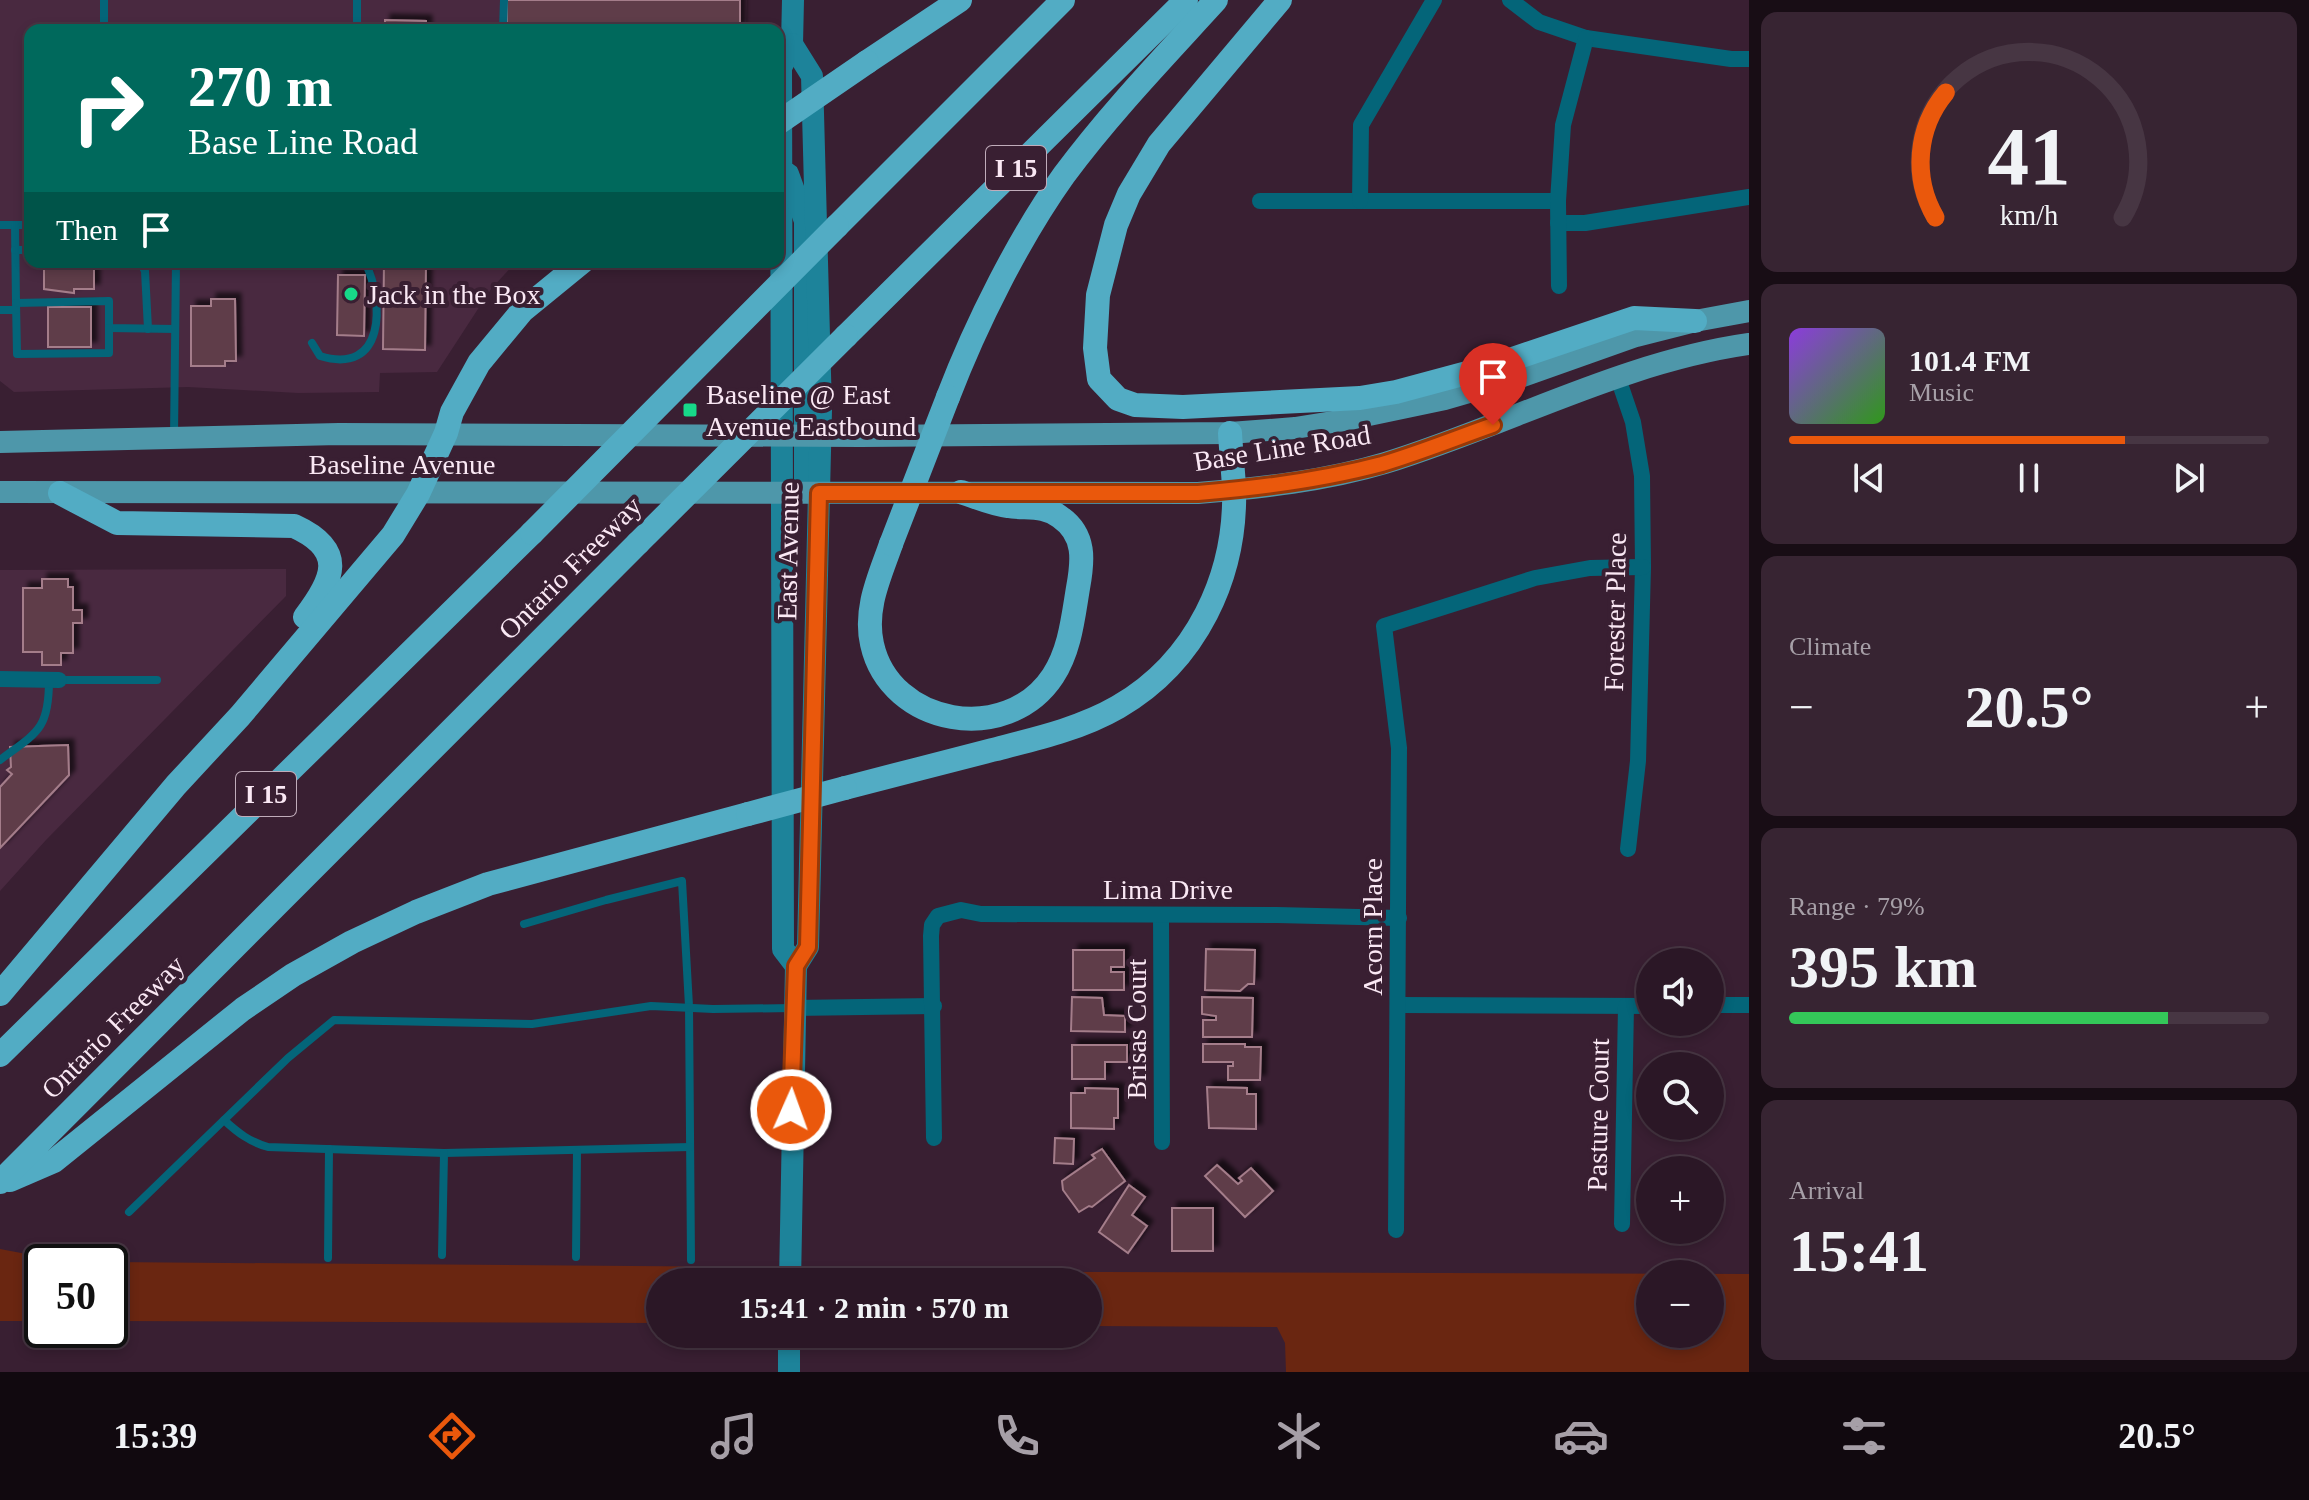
<!DOCTYPE html>
<meta charset="utf-8">
<style>
:root{--surface:#2b1726;--page:#372432;--text:#f1f3f6;--muted:#a69fa7;--line:#473643;--accent:#ea580c}
body{margin:0;font-family:"Times New Roman",serif;background:var(--page);color:var(--text);height:100vh;display:flex;flex-direction:column;font-size:30px;white-space:nowrap}
*{box-sizing:border-box;margin:0}
p{font-size:26px;color:var(--muted)}
.icon{flex:none;width:44px;height:44px;fill:none;stroke:currentColor;stroke-width:2;stroke-linecap:round;stroke-linejoin:round}
.map{position:relative;flex:1;overflow:hidden}
.panel{display:flex;flex-direction:column;gap:12px;padding:12px;background:#180d15;width:560px}
.panel>*{flex:none}
.top-card{position:absolute;left:24px;top:24px;width:760px;height:244px;border-radius:16px;box-shadow:0 4px 12px #0003,0 0 0 2px var(--line);background:#00695c;color:#fff;overflow:hidden}
.buttons{position:absolute;left:1636px;top:948px;display:grid;gap:16px}
.buttons a{display:grid;place-items:center;width:88px;height:88px;border-radius:50%;background:var(--surface);box-shadow:0 4px 12px #0003,0 0 0 2px var(--line);font-size:40px}
.speed{position:absolute;left:24px;top:1244px;display:flex;gap:16px;font-size:40px;font-weight:700;text-align:center}
.speed>*{display:grid;place-content:center;width:104px;height:104px;border-radius:50%;background:var(--surface);box-shadow:0 4px 12px #0003,0 0 0 2px var(--line);line-height:1}
.speed .limit{border:4px solid #111;border-radius:12px;background:#fff;color:#111}
.pin{position:absolute;display:grid;place-items:center;width:68px;height:68px;color:#fff;margin:-82px -34px;border-radius:50% 50% 50% 0;rotate:-45deg;box-shadow:0 0 8px #0007}
.pin .icon{rotate:45deg}
.me{position:absolute;width:88px;margin:-44px;rotate:2deg;stroke-linejoin:round;filter:drop-shadow(0 0 6px #0008)}
.turn{display:flex;align-items:center;gap:28px;height:168px;padding:0 32px;font-size:36px}
.turn .icon{width:104px;height:104px;stroke-width:2.5}
.turn b{display:block;font-size:56px;line-height:68px}
.then{display:flex;align-items:center;height:76px;padding:0 32px;background:#0003;gap:16px;font-size:30px}
.big{font-size:60px;font-weight:700;line-height:1.1}
.panel .widget{flex:1;display:flex;flex-direction:column;justify-content:center;gap:12px;min-width:0;padding:0 28px;border-radius:16px;background:var(--page)}
.panel .dial{align-items:center;gap:0}
.dial svg{height:208px;overflow:visible;fill:none;stroke:var(--line);stroke-width:7;stroke-linecap:round;text-anchor:middle}
.dial text{fill:var(--text);stroke:none}
.song{display:flex;align-items:center;gap:24px}
.cover{width:96px;height:96px;border-radius:12px;background:linear-gradient(135deg,hsl(270 70% 55%),hsl(110 70% 35%))}
.played{height:8px;border-radius:4px;background:linear-gradient(90deg,var(--accent) 70%,var(--line) 70%)}
.keys{display:flex;justify-content:space-around;direction:ltr}
.heat{display:flex;justify-content:space-between;align-items:center;font-size:44px;direction:ltr}
.charge{height:12px;border-radius:6px;background:linear-gradient(90deg,#34c759 79%,var(--line) 0)}
.trip{position:absolute;left:646px;top:1268px;width:456px;height:80px;border-radius:40px;background:var(--surface);box-shadow:0 4px 12px #0003,0 0 0 2px var(--line);font-weight:700;line-height:80px;text-align:center}
.menu{display:flex;height:128px;justify-content:space-around;align-items:center;background:#11090f;color:var(--muted)}
.menu .icon{width:56px;height:56px}
.menu .active{color:var(--accent)}
.menu b{font-size:36px;color:var(--text)}
main{display:flex;flex:1;min-height:0}
.map>svg:first-child{display:block}
.built{fill:#492940}
.green{fill:#6a2611;fill-rule:evenodd}
.building{fill:#5e3c48;stroke:#a47d8a;stroke-width:2;filter:url(#shadow)}
.lines{fill:none;stroke-linecap:round;stroke-linejoin:round}
.service{stroke:#046579;stroke-width:8}
.minor{stroke:#046579;stroke-width:16}
.secondary{stroke:#1d839a;stroke-width:22}
.primary{stroke:#4e97aa;stroke-width:22}
.motorway{stroke:#52acc4;stroke-width:24}
.motorway-bridge{stroke:#52acc4;stroke-width:24}
.route-casing{stroke:#983908;stroke-width:20}
.route{stroke:#ea580c;stroke-width:14}
.poi-dot{fill:#17d989;stroke:#391f32;stroke-width:3}
.labels{text-anchor:middle;dominant-baseline:central;stroke-width:8;stroke-linejoin:round;paint-order:stroke}
.shield{fill:#391f32;stroke:#c0acba;stroke-width:2}
.shield-label{font-size:26px;font-weight:bold;fill:#fae8f4}
.poi-label{font-size:28px;fill:#fae8f4;stroke:#391f32;text-anchor:start}
.street-label{font-size:28px;fill:#fae8f4;stroke:#391f32}
</style>
<main>
<div class="map">
<svg width="1749" height="1372" viewBox="0 0 1749 1372">
<defs>
<filter id="shadow"><feDropShadow dx="5.5" dy="-5.5" stdDeviation="2" flood-color="#0009"/></filter>
</defs>
<rect width="100%" height="100%" fill="#391f32"/>
<!-- built -->
<g class="built">
<path d="M0 0H747L746 30H30V262H516L491 289 437 372 380 373 379 392 298 393 188 387 14 392 0 381Z"/>
<path d="M286 569V596L46 840 0 891V570Z"/>
</g>
<!-- green -->
<g class="green">
<path d="M0 1249 69 1262H42V1321H0Z"/>
<path d="M110 1262 757 1267 756 1282H660V1323L110 1321Z"/>
<path d="M823 1271 1749 1274V1372H1286L1285 1343 1277 1327 1088 1326V1282H823ZM1650 1274H1710V1334H1650Z"/>
</g>
<!-- building -->
<g class="building">
<path d="M507 0H740V27L735 30H507Z"/>
<path d="M385 20 426 21V30H385Z"/>
<path d="M37 262H94V289H74V293L44 289V265H37Z"/>
<path d="M384 262H426L425 350 383 349Z"/>
<path d="M338 275H365L364 336 337 335Z"/>
<path d="M211 299H235L236 361H225V366H191V306H211Z"/>
<rect x="48" y="307" width="43" height="40"/>
<path d="M42 579H68V587H73V610H82V623H73V653H61V665H42V652H23V588H42Z"/>
<path d="M68 745 69 775 0 848V787L12 774 7 770 11 767 10 747Z"/>
<path d="M1206 949 1255 950 1254 984H1248L1240 991 1205 990Z"/>
<path d="M1073 950H1124V967H1111V972H1124V990H1073Z"/>
<path d="M1072 997 1102 998 1104 1015 1125 1016V1032L1071 1031Z"/>
<path d="M1202 997 1253 998 1252 1037H1203V1020H1216V1016L1202 1014Z"/>
<path d="M1203 1044H1245V1047H1261L1260 1080H1228V1066H1233V1062H1203Z"/>
<path d="M1072 1045H1127V1062H1105V1079H1072Z"/>
<path d="M1207 1087 1247 1088V1094H1256V1129L1209 1128Z"/>
<path d="M1085 1088 1118 1089V1118H1114V1129L1071 1128V1093H1085Z"/>
<path d="M1055 1138 1074 1139 1073 1164 1054 1163Z"/>
<path d="M1102 1149 1125 1181 1092 1207 1089 1206 1079 1212 1063 1190 1062 1181 1095 1158 1092 1155Z"/>
<path d="M1217 1165 1238 1184 1242 1181 1239 1178 1251 1168 1273 1191 1245 1217 1205 1176Z"/>
<path d="M1129 1185 1145 1197 1132 1215 1147 1226 1128 1253 1099 1232Z"/>
<rect x="1172" y="1208" width="41" height="43"/>
</g>
<g class="lines">
<!-- service -->
<g class="service">
<path d="M104 30V0"/>
<path d="M357 30V0"/>
<path d="M503 30 504 0"/>
<path d="M0 225H30"/>
<path d="M15 225 16 303 109 301V328L175 329"/>
<path d="M15 250H30"/>
<path d="M140 262 145 271 148 329"/>
<path d="M16 303 17 354 109 353V328"/>
<path d="M0 310H16"/>
<path d="M312 343 320 356C385 376 385 303 365 262"/>
<path d="M174 436 176 262"/>
<path d="M59 680H157"/>
<path d="M0 760C38 732 49 729 49 680"/>
<path d="M524 924 606 900 682 881 689 1006 691 1260"/>
<path d="M224 1120C238 1133 250 1142 268 1147L444 1153 690 1147"/>
<path d="M129 1212 288 1058 334 1020 532 1024 651 1006 713 1009 793 1008"/>
<path d="M442 1255 444 1153"/>
<path d="M576 1257 577 1151"/>
<path d="M328 1258 329 1149"/>
</g>
<!-- minor -->
<g class="minor">
<path d="M1510 0 1539 22 1586 38 1731 59H1749"/>
<path d="M1260 201H1558"/>
<path d="M1360 201 1361 125 1434 0"/>
<path d="M1558 223H1585L1749 197"/>
<path d="M1559 286 1558 201 1563 125 1586 38"/>
<path d="M1618 378 1633 422 1642 476 1643 567 1638 761 1628 849"/>
<path d="M0 679 59 680"/>
<path d="M1161 915 1162 1142"/>
<path d="M1398 1005 1650 1006"/>
<path d="M1710 1005H1749"/>
<path d="M793 1008 934 1006"/>
<path d="M934 1138 931 936 932 925 938 916 961 910 981 914 1277 915 1399 918"/>
<path d="M1622 1224 1626 1006"/>
<path d="M1396 1230 1399 748 1384 626 1535 578 1590 568 1643 567"/>
</g>
<!-- secondary -->
<g class="secondary">
<path d="M793 0 792 44 781 68 783 949 796 966"/>
<path d="M788 174 805 221V492"/>
<path d="M790 1282 796 966 808 947 821 410 812 76 792 44"/>
<path d="M789 1372V1334"/>
</g>
<!-- primary -->
<g class="primary">
<path d="M0 442 339 434 861 436 1230 433 1295 428 1345 420 1445 399 1514 379 1636 336 1695 321 1749 311"/>
<path d="M0 492 1198 493C1260 488 1325 481 1385 463 1506 426 1622 362 1749 344"/>
</g>
<!-- motorway -->
<g class="motorway">
<path d="M1280 0 1159 144 1129 194 1116 225 1098 295 1095 348 1099 379 1118 399 1135 405 1183 407 1360 398 1396 392 1489 367 1634 318 1695 321"/>
<path d="M867 62 960 0"/>
<path d="M837 226 1063 0"/>
<path d="M846 336 1186 0"/>
<path d="M948 397C976 324 1019 238 1064 175 1110 113 1164 57 1216 0"/>
<path d="M60 493 117 523 294 526C347 550 334 579 305 617"/>
<path d="M891 544C880 576 864 608 872 644 890 726 1007 746 1053 676 1070 650 1073 618 1078 588 1083 561 1086 535 1060 517 1044 504 1026 509 1008 506 992 504 976 497 961 492"/>
<path d="M845 788C894 775 943 763 992 750 1035 739 1080 729 1118 707 1196 662 1237 576 1234 487 1233 469 1231 451 1230 433"/>
<path d="M0 994 176 785 240 716 393 535 418 494 446 433 452 412 479 363 522 311 582 262"/>
<path d="M0 1055 532 533"/>
<path d="M10 1180 54 1161 243 1009 293 975 352 942 416 912 488 884 748 814"/>
<path d="M0 1182 638 543"/>
</g>
<!-- motorway-bridge -->
<g class="motorway-bridge">
<path d="M778 123 867 62"/>
<path d="M532 533 837 226"/>
<path d="M638 543 846 336"/>
<path d="M891 544 948 397"/>
<path d="M748 814 845 788"/>
</g>
</g>
<g class="lines">
<defs>
<path id="route" d="M791 1110 796 966 808 947 819 493H1198C1260 488 1322 480 1382 464 1419 453 1456 438 1493 425"/>
</defs>
<!-- route casing -->
<use href="#route" class="route-casing"/>
<!-- route -->
<use href="#route" class="route"/>
</g>
<!-- markers -->
<g class="poi-dot">
<circle cx="351" cy="294" r="8"/>
<rect x="682" y="402" width="16" height="16" rx="4"/>
</g>
<g class="labels">
<!-- shield labels -->
<g class="shield">
<rect x="986" y="146" width="60" height="44" rx="6"/>
<rect x="236" y="772" width="60" height="44" rx="6"/>
</g>
<g class="shield-label">
<text x="1016" y="168">I 15</text>
<text x="266" y="794">I 15</text>
</g>
<!-- poi labels -->
<g class="poi-label">
<text x="367" y="294">Jack in the Box</text>
<text x="706" y="394">Baseline @ East<tspan x="706" dy="32">Avenue Eastbound</tspan></text>
</g>
<!-- street labels -->
<g class="street-label">
<text transform="translate(1282 448) rotate(-9)">Base Line Road</text>
<text x="402" y="464">Baseline Avenue</text>
<text transform="translate(788 551) rotate(-89)">East Avenue</text>
<text transform="translate(570 568) rotate(-45)">Ontario Freeway</text>
<text transform="translate(1615 612) rotate(-89)">Forester Place</text>
<text x="1168" y="889">Lima Drive</text>
<text transform="translate(1372 927) rotate(-90)">Acorn Place</text>
<text transform="translate(113 1027) rotate(-45)">Ontario Freeway</text>
<text transform="translate(1136 1029) rotate(-90)">Brisas Court</text>
<text transform="translate(1598 1115) rotate(-89)">Pasture Court</text>
</g>
</g>
</svg>
<div class="buttons">
<a><svg class="icon" aria-label="sound" viewBox="0 0 24 24"><path d="M4 9h4l5-4v14l-5-4H4zM17 9q2 3 0 6"/></svg></a>
<a><svg class="icon" aria-label="search" viewBox="0 0 24 24"><circle cx="10" cy="10" r="6"/><path d="M15 15l6 6"/></svg></a>
<a>+</a>
<a>−</a>
</div>
<div class="speed"><div class="limit">50</div></div>
<div class="pin" style="left:1493px;top:425px;background:#d93025"><svg class="icon" aria-label="arrive" viewBox="0 0 24 24"><path d="M6 21V4h12l-3 4 3 4H6"/></svg></div>
<svg class="me" style="left:791px;top:1110px" viewBox="-20 -20 40 40"><circle r="17" fill="#ea580c" stroke="#fff" stroke-width="3"/><path d="M0-11L8 9 0 5-8 9z" fill="#fff"/></svg>
<div class="trip">15:41 · 2 min · 570 m</div>
<div class="top-card">
<div class="turn"><svg class="icon" aria-label="right" viewBox="0 0 24 24"><path d="M7 20v-9h11M14 6l5 5-5 5"/></svg><div><b>270 m</b>Base Line Road</div></div>
<div class="then">Then<svg class="icon" aria-label="arrive" viewBox="0 0 24 24"><path d="M6 21V4h12l-3 4 3 4H6"/></svg></div>
</div>
</div>
<section class="panel">
<div class="widget dial"><svg viewBox="0 0 100 80">
<path d="M14 69A42 42 0 1 1 86 69"/>
<path d="M14 69A42 42 0 0 1 18 21" stroke="#ea580c"/>
<text x="50" y="56" font-size="32" font-weight="700">41</text>
<text x="50" y="72" font-size="11">km/h</text>
</svg></div>
<div class="widget">
<div class="song"><i class="cover"></i><div><b>101.4 FM</b><p>Music</p></div></div>
<div class="played"></div>
<div class="keys"><svg class="icon" aria-label="previous" viewBox="0 0 24 24"><path d="M18 5L8 12l10 7zM5 5v14"/></svg><svg class="icon" aria-label="pause" viewBox="0 0 24 24"><path d="M8 5v14M16 5v14"/></svg><svg class="icon" aria-label="next" viewBox="0 0 24 24"><path d="M6 5l10 7-10 7zM19 5v14"/></svg></div>
</div>
<div class="widget"><p>Climate</p>
<div class="heat"><a>−</a><b class="big">20.5°</b><a>+</a></div>
</div>
<div class="widget"><p>Range · 79%</p><b class="big">395 km</b><div class="charge"></div></div>
<div class="widget"><p>Arrival</p><b class="big">15:41</b></div>
</section>
</main>
<nav class="menu">
<b>15:39</b>
<svg class="icon active" aria-label="directions" viewBox="0 0 24 24"><path d="M12 3l9 9-9 9-9-9zM9 14v-3h6M13 9l2 2-2 2"/></svg>
<svg class="icon" aria-label="music" viewBox="0 0 24 24"><path d="M9 18V5l10-2v13"/><circle cx="6" cy="18" r="3"/><circle cx="16" cy="16" r="3"/></svg>
<svg class="icon" aria-label="phone" viewBox="0 0 24 24"><path d="M5 4h4l2 5-3 2q2 4 5 5l2-3 5 2v4C11 20 4 13 5 4z"/></svg>
<svg class="icon" aria-label="climate" viewBox="0 0 24 24"><path d="M12 3v18M4 7l16 10M4 17L20 7"/></svg>
<svg class="icon" aria-label="car" viewBox="0 0 24 24"><path d="M5 17H2v-5l4-1 3-4h7l3 4 3 1v5h-3M9 17h6M6 11h13"/><circle cx="7" cy="17" r="2"/><circle cx="17" cy="17" r="2"/></svg>
<svg class="icon" aria-label="filters" viewBox="0 0 24 24"><path d="M4 7h16M4 17h16"/><circle cx="9" cy="7" r="2"/><circle cx="15" cy="17" r="2"/></svg>
<b>20.5°</b>
</nav>
